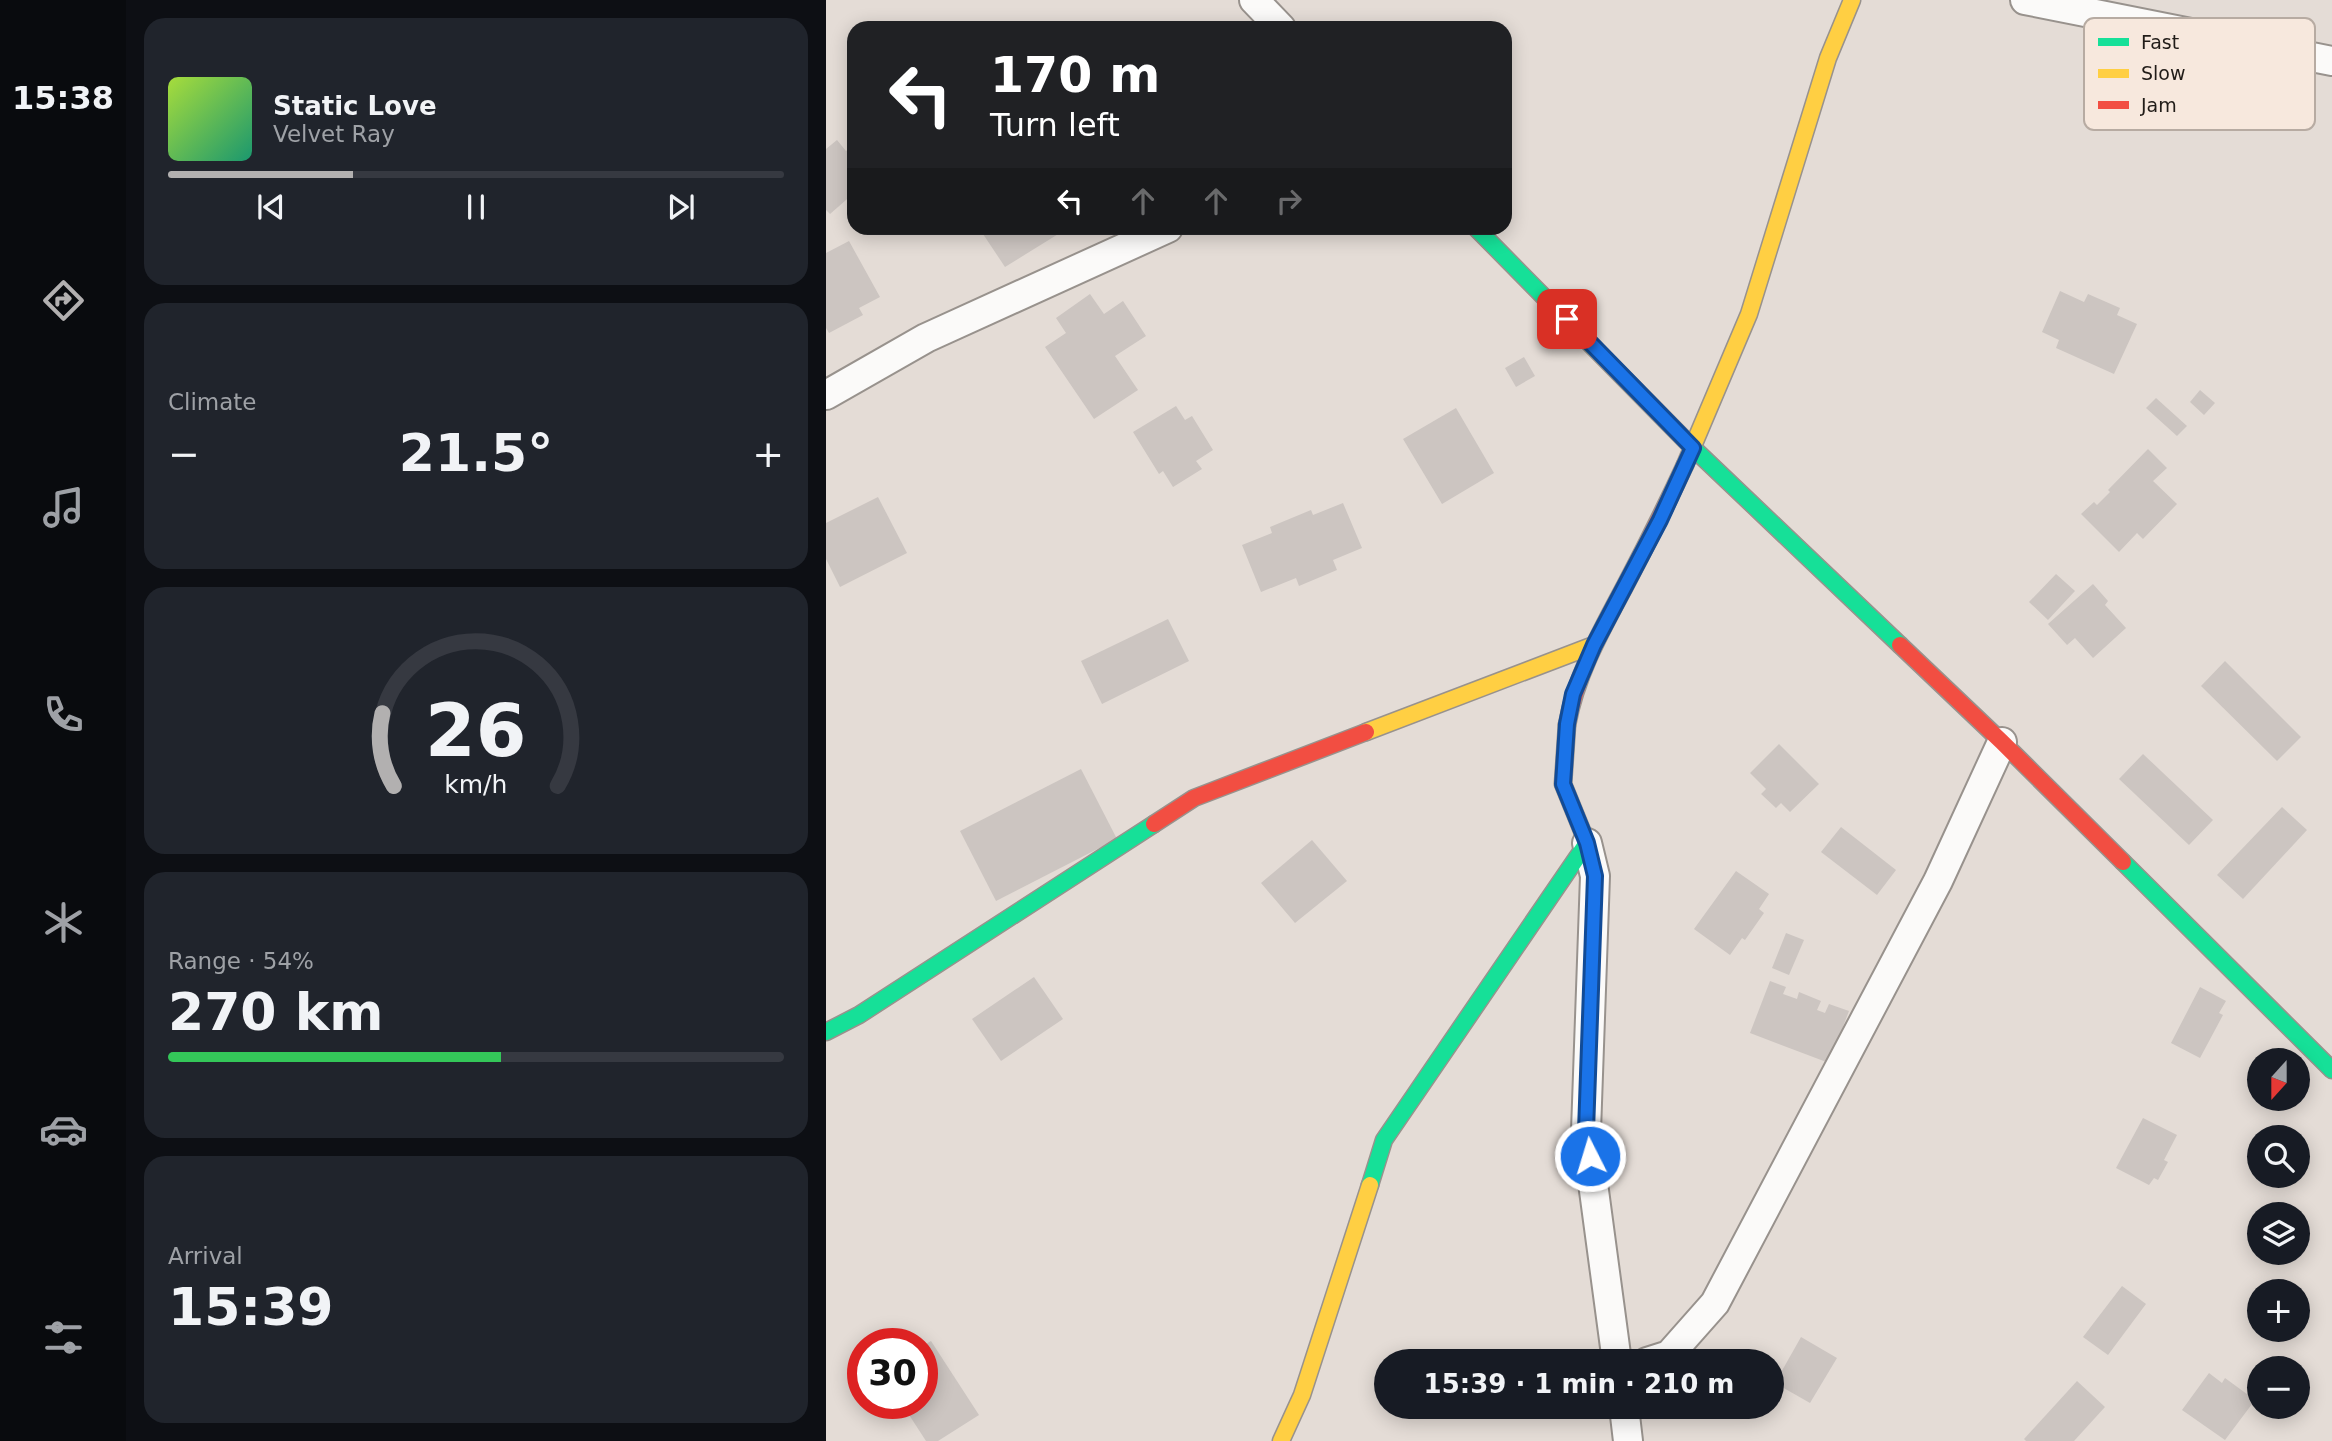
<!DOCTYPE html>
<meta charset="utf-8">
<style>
:root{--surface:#171b24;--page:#20242c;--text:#f1f3f6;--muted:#9ea1a6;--line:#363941;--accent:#b2b0b0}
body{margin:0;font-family:"DejaVu Sans",sans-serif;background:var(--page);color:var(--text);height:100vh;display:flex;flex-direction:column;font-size:26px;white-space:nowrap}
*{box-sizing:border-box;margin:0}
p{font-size:23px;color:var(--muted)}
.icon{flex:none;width:38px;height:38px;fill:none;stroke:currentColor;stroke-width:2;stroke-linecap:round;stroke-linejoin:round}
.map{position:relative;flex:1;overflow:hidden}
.drawer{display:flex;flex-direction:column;gap:18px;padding:18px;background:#0d0f14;width:700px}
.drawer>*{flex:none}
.banner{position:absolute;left:21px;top:21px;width:665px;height:214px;border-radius:21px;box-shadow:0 4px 18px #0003;background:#202124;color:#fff;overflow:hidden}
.needle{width:46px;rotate:201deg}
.tools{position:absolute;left:1421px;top:1048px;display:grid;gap:14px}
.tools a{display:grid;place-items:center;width:63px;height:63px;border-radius:50%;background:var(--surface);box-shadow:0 4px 18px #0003;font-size:35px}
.speed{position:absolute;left:21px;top:1328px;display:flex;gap:14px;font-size:35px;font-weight:700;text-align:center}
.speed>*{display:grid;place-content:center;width:91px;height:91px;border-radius:50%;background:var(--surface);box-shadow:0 4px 18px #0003;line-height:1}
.speed .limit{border:10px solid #d22;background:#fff;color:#111}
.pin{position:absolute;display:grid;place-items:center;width:60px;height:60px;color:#fff;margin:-30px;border-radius:14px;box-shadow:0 4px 10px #0006}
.me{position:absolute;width:77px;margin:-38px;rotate:355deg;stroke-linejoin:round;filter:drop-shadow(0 0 5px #0008)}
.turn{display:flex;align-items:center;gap:24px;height:147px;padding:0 28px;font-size:32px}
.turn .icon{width:91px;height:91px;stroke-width:2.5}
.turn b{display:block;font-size:49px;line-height:60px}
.lanes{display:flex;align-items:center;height:66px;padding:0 28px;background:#0003;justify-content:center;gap:35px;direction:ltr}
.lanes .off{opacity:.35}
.big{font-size:52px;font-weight:600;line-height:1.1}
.drawer .tile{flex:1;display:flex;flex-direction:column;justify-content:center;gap:10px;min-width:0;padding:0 24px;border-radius:21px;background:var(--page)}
.drawer .dial{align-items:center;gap:0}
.dial svg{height:182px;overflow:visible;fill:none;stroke:var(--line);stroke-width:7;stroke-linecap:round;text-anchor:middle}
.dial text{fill:var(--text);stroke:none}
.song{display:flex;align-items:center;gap:21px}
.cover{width:84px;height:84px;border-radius:10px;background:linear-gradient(135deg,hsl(80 70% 55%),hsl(160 70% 35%))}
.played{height:7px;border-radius:4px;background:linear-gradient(90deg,var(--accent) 30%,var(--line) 30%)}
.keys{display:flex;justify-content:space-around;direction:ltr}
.heat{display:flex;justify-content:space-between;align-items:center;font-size:38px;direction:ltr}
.charge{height:10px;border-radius:5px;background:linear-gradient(90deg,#34c759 54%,var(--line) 0)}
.trip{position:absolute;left:548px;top:1349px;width:410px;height:70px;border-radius:35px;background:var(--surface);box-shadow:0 4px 18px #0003;font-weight:600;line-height:70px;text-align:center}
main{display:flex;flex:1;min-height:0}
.menu{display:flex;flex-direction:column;width:126px;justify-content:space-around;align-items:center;background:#090b0e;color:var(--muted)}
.menu .icon{width:49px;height:49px}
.menu .current{color:var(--accent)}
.menu b{font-size:32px;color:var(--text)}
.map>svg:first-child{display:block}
.building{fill:#ccc5c1}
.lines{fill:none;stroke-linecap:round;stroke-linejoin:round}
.street-casing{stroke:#98928d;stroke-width:32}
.fast-casing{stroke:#98928d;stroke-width:19}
.slow-casing{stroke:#98928d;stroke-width:19}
.jam-casing{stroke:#98928d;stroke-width:19}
.street{stroke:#fbfaf9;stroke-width:28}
.fast{stroke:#16e098;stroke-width:16}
.slow{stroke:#ffcf43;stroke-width:16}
.jam{stroke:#f24e42;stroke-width:16}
.route-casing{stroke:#114b97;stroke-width:18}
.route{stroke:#1a73e8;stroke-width:12}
.key{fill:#f7e8dd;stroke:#b7aba2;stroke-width:2}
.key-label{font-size:19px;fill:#211c18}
</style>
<main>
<nav class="menu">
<b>15:38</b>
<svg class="icon current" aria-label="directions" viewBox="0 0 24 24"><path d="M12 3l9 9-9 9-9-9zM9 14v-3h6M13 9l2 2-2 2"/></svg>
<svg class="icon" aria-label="music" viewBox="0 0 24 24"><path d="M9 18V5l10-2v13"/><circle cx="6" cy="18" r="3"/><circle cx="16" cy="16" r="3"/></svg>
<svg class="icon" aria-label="phone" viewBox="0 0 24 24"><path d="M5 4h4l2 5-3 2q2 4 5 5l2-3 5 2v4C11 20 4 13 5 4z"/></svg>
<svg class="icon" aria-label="climate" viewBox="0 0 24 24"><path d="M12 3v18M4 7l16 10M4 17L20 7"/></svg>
<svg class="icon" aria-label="car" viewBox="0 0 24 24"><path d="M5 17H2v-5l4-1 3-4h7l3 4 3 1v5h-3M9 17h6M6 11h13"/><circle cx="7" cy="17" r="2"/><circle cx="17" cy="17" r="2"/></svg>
<svg class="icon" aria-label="filters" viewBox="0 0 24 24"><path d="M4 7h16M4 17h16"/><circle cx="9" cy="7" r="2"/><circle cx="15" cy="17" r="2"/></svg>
</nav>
<section class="drawer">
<div class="tile">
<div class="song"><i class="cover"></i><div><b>Static Love</b><p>Velvet Ray</p></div></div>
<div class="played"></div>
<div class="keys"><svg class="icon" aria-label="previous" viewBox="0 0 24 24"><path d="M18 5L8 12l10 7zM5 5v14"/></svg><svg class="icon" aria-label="pause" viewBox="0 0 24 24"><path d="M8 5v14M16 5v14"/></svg><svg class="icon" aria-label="next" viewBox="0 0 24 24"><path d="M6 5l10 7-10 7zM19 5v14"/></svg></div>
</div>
<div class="tile"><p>Climate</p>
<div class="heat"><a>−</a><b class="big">21.5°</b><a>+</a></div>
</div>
<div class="tile dial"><svg viewBox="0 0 100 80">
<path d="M14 69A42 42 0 1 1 86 69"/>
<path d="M14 69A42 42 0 0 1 9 37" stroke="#b2b0b0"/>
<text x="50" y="56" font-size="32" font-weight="700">26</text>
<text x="50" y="72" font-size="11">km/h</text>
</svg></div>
<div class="tile"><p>Range · 54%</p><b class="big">270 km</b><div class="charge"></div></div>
<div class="tile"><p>Arrival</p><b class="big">15:39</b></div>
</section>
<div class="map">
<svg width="1506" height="1441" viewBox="0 0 1506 1441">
<rect width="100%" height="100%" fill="#e4dcd6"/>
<!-- building -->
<g class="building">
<path d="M11 140 20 151 28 144V193L4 214 0 210V149Z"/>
<path d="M153 228H242L179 267Z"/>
<path d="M23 241 54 297 33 308 37 315 3 333 0 328V253Z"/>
<path d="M1234 291 1258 302 1262 294 1294 308 1291 315 1311 324 1288 374 1230 348 1233 340 1216 332Z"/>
<path d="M264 294 278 314 297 301 320 336 289 356 312 390 268 419 219 347 240 333 230 318Z"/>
<path d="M698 357 709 376 690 387 679 368Z"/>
<path d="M1374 390 1389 403 1378 415 1364 402Z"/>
<path d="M1330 398 1361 426 1351 436 1320 408Z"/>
<path d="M350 406 359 420 366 416 387 450 370 461 376 469 347 487 337 471 333 474 307 432Z"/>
<path d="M630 408 668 473 616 504 577 439Z"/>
<path d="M1322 449 1341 468 1327 481 1351 504 1317 539 1311 533 1293 552 1255 514 1268 502 1271 505 1284 492 1282 490Z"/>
<path d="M52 497 81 553 14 587 0 559V523Z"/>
<path d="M517 503 536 548 507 560 511 570 473 586 470 578 435 592 416 545 446 533 444 527 485 510 487 515Z"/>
<path d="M1230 574 1249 591 1222 620 1203 602Z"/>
<path d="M1267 584 1282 601 1279 605 1300 628 1267 658 1249 638 1241 645 1222 624Z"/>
<path d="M342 619 363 661 276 704 255 661Z"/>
<path d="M1399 661 1475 737 1451 761 1375 686Z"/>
<path d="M953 744 993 784 964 812 955 803 950 808 935 794 940 789 924 773Z"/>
<path d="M1317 754 1387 820 1363 845 1293 779Z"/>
<path d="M255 769 291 839 170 901 134 831Z"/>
<path d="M1456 807 1481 830 1417 899 1391 875Z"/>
<path d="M1015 827 1070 870 1051 895 995 852Z"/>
<path d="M486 840 521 881 469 923 435 883Z"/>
<path d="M910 871 943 894 933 909 938 913 919 940 916 938 904 955 868 929Z"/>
<path d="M960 933 978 940 963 975 946 968Z"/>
<path d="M208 977 237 1019 175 1061 146 1019Z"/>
<path d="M944 981 960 987 957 994 971 999 973 992 995 1001 991 1010 999 1013 1003 1004 1023 1011 1003 1063 924 1033Z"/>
<path d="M1374 987 1400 1001 1393 1013 1397 1015 1374 1058 1345 1043Z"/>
<path d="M1317 1118 1351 1135 1338 1160 1342 1162 1332 1180 1328 1178 1323 1185 1290 1168Z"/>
<path d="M1296 1286 1320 1304 1282 1355 1257 1337Z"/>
<path d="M975 1337 1011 1358 984 1403 949 1383Z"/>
<path d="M105 1341 153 1415 112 1441H100L76 1404H96V1346Z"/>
<path d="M1383 1373 1396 1383 1399 1378 1429 1400 1399 1440 1356 1410Z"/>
<path d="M1251 1381 1279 1407 1248 1441H1200L1198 1439Z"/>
</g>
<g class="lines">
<defs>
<g id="street">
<path d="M428 0 455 28"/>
<path d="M1199 0 1506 61"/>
<path d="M0 395 100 338 342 228"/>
<path d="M761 843 769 876 760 1131 791 1362"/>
<path d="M821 1362 843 1355 889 1303 1112 881 1176 742"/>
<path d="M798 1407 802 1441"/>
</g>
<g id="fast">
<path d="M650 228 867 448 1074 645"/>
<path d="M1297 862 1506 1070"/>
<path d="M0 1032 33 1015 328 824"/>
<path d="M544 1185 558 1140 761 843 737 784 741 725"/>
</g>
<g id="slow">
<path d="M859 465 923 314 1002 58 1026 0"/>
<path d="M540 732 768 645"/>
<path d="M455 1441 476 1395 544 1185"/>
</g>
<g id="jam">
<path d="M1074 645 1176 742 1297 862"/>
<path d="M741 725C750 675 775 631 799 586 820 546 840 506 859 465"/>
<path d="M328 824 368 798 540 732"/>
</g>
</defs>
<!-- street casing -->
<use href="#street" class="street-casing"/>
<!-- fast casing -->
<use href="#fast" class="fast-casing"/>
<!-- slow casing -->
<use href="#slow" class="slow-casing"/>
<!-- jam casing -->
<use href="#jam" class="jam-casing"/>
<!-- street -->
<use href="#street" class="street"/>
<!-- fast -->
<use href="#fast" class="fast"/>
<!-- slow -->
<use href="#slow" class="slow"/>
<!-- jam -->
<use href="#jam" class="jam"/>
</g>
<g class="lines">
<defs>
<path id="route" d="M741 319 867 448 834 520 768 645 747 694 741 724 737 784 761 843 769 876 760 1131 764 1156"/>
</defs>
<!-- route casing -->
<use href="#route" class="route-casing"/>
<!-- route -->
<use href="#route" class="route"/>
</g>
<!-- legend -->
<rect x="1258" y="18" width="231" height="112" rx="10" class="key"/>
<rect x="1272" y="38" width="31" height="8" fill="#16e098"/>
<rect x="1272" y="69" width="31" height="9" fill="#ffcf43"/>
<rect x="1272" y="101" width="31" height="8" fill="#f24e42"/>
<g class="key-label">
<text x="1315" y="49">Fast</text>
<text x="1315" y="80">Slow</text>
<text x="1315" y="112">Jam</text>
</g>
</svg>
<div class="tools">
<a><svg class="needle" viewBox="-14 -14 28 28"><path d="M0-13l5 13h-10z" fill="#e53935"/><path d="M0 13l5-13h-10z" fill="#9ea1a6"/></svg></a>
<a><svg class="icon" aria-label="search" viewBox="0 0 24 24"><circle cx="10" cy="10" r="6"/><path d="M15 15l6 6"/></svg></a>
<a><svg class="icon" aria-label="layers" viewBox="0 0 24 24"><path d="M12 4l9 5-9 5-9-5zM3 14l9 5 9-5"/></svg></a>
<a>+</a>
<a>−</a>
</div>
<div class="speed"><div class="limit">30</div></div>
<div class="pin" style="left:741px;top:319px;background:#d93025"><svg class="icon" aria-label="arrive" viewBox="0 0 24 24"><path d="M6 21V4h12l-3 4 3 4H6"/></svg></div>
<svg class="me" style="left:764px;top:1156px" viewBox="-20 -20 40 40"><circle r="17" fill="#1a73e8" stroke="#fff" stroke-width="3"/><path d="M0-11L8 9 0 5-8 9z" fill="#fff"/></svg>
<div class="trip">15:39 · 1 min · 210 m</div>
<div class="banner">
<div class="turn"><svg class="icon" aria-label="left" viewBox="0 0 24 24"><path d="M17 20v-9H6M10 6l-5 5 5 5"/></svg><div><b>170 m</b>Turn left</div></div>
<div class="lanes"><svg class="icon" aria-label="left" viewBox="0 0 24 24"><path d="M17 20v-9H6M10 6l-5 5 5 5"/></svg><svg class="icon off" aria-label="ahead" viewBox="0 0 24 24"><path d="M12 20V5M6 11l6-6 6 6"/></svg><svg class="icon off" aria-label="ahead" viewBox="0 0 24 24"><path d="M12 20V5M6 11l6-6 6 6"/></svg><svg class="icon off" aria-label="right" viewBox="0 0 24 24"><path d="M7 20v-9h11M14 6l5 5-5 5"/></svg></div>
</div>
</div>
</main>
